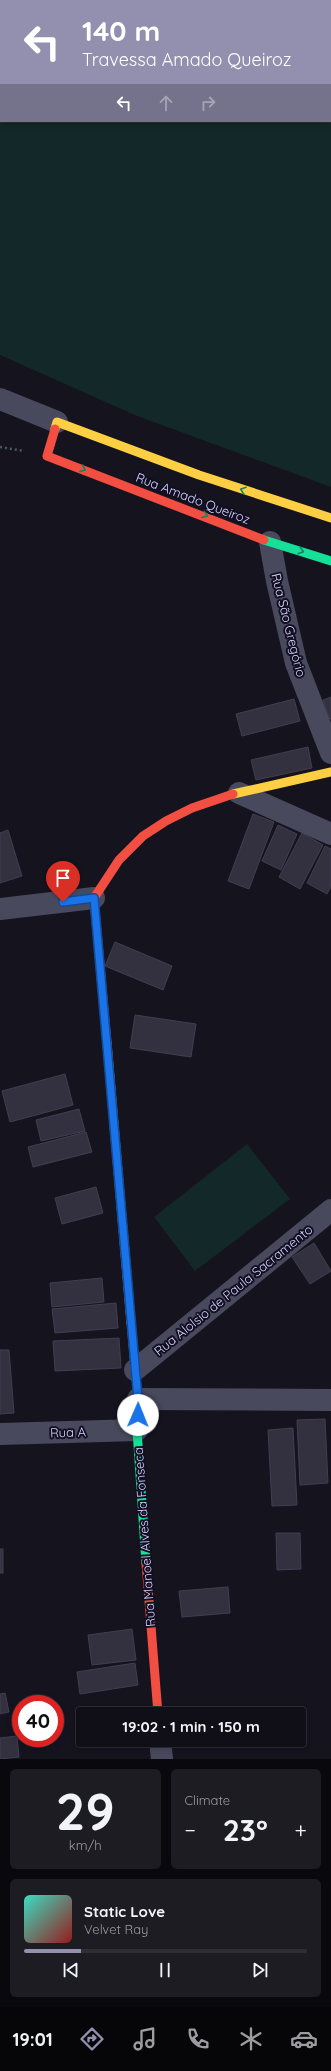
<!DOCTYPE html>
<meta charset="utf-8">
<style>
:root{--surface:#100e16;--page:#1e1c23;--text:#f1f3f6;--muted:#9c9ca1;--line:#302e35;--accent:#9290ae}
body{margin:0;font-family:Quicksand,sans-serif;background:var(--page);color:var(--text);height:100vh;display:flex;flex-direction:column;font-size:15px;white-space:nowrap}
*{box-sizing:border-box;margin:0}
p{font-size:13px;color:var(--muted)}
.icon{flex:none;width:22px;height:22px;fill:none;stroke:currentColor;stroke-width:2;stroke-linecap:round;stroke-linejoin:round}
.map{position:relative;height:1759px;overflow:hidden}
.sheet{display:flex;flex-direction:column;gap:10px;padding:10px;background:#09080c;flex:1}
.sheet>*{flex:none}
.guide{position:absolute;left:0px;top:0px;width:331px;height:122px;box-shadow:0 2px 6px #0003,0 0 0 1px var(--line);background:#9290ae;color:#fff;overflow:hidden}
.speed{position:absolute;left:12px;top:1695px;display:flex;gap:8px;font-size:20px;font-weight:700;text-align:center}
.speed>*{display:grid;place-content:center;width:52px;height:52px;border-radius:50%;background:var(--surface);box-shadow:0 2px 6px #0003,0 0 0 1px var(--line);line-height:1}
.speed .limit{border:6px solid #d22;background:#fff;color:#111}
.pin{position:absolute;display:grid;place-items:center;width:34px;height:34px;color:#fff;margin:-41px -17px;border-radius:50% 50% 50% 0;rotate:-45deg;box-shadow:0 0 4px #0007}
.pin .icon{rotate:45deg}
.me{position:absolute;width:44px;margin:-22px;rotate:1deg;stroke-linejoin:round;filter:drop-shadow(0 0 3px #0008)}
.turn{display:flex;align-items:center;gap:14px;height:84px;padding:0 16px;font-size:18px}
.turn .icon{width:52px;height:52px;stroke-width:2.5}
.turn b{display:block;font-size:28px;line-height:34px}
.lanes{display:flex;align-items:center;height:38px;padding:0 16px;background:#0003;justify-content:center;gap:20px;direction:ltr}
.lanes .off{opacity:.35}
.big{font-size:30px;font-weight:800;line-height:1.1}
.sheet .widget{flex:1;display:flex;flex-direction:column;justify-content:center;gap:6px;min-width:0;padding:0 14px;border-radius:6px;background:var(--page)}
.sheet .dial{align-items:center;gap:0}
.dial b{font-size:52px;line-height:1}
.song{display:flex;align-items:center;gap:12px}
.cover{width:48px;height:48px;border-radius:6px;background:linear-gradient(135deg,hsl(170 70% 55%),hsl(0 70% 35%))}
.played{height:4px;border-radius:2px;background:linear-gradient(90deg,var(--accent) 20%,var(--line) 20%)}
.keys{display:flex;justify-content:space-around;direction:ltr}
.heat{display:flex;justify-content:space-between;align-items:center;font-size:22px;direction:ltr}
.sheet .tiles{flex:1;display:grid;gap:10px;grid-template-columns:1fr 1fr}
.widget:last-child{grid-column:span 2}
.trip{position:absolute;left:76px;top:1707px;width:230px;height:40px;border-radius:4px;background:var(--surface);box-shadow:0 2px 6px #0003,0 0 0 1px var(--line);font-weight:800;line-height:40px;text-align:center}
.dock{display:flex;height:64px;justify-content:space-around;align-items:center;background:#060609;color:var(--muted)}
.dock .icon{width:28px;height:28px}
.dock .selected{color:var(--accent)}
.dock b{font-size:18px;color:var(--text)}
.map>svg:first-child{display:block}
.green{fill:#132828;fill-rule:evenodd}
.building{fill:#333140;stroke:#413e51}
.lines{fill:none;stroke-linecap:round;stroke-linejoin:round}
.path{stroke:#4c5a65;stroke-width:2.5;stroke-dasharray:2 3;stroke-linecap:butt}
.street{stroke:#49495e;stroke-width:22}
.fast{stroke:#16e098;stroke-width:9}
.slow{stroke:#ffcf43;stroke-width:9}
.jam{stroke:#f24e42;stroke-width:9}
.oneway{stroke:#148263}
.route-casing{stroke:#114b97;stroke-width:10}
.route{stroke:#1a73e8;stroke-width:7}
.labels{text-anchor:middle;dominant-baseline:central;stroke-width:4;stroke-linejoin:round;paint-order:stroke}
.street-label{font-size:13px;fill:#d6d3fc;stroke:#120f22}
</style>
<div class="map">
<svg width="331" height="1759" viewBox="0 0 331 1759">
<rect width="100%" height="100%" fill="#15131e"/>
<!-- green -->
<g class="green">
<path d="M0 0H331V487L137 416 0 355ZM1 1H330V121H1Z"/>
<path d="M247 1144 290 1199 195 1271 154 1217Z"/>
</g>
<!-- building -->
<g class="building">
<path d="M331 697V719H330L323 700Z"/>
<path d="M294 699 300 721 242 736 236 714Z"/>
<path d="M308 747 312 768 256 780 251 760Z"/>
<path d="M253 814 274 822 249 889 228 881Z"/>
<path d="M278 825 297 834 281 870 262 861Z"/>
<path d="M8 830 22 876 0 883V833Z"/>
<path d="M302 833 323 845 300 889 279 877Z"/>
<path d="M325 846 331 849V886L327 894 307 883Z"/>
<path d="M115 942 172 966 163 990 105 966Z"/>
<path d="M135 1015 196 1024 191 1057 130 1048Z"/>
<path d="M65 1074 73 1105 10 1122 2 1091Z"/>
<path d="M79 1109 85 1131 41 1141 36 1120Z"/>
<path d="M86 1132 92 1152 33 1167 28 1147Z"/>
<path d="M96 1187 103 1213 62 1224 55 1198Z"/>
<path d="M314 1243 331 1271 310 1284 292 1257Z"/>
<path d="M102 1278 104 1302 52 1307 50 1283Z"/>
<path d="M116 1303 118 1328 55 1333 52 1309Z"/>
<path d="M119 1338 121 1368 55 1371 53 1341Z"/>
<path d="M0 1350H9L14 1413 0 1414Z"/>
<path d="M325 1419 328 1483 300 1485 297 1420Z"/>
<path d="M293 1428 297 1505 272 1506 268 1430Z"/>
<path d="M276 1533H300L301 1569 277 1570Z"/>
<rect x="0" y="1549" width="3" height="24"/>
<path d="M228 1587 230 1613 182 1617 179 1591Z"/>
<path d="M132 1629 136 1660 92 1665 88 1635Z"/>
<path d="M135 1663 138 1685 80 1694 77 1672Z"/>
<path d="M5 1693 9 1712 0 1714V1694Z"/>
<path d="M17 1736 19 1757 0 1759V1738Z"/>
</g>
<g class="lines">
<!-- path -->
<path class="path" d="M0 447 24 451"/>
<!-- street -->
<g class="street">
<path d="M0 399 57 422"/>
<path d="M270 542 277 581 296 663 331 753"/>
<path d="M239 793 331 834"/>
<path d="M0 909 94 898"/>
<path d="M135 1370 331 1210"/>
<path d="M138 1399 331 1400"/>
<path d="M0 1434 137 1430"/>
<path d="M160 1740 162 1759"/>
</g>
<!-- fast -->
<g class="fast">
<path d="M264 540 331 561"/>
<path d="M131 1322 138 1399 137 1430 146 1563"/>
</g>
<!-- slow -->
<g class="slow">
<path d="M55 429 57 422 199 475 331 518"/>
<path d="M233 794 331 772"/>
<path d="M107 1043 131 1322"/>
</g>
<!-- jam -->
<g class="jam">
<path d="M55 429 47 456 264 540"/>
<path d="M107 1043 94 898 119 860 143 836 166 821 192 808 233 794"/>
<path d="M146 1563 158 1714"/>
</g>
</g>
<!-- one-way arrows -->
<defs><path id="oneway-chevron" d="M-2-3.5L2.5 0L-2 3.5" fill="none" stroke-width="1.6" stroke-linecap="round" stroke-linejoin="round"/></defs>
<g class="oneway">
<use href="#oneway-chevron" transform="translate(83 469) rotate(21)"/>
<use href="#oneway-chevron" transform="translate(243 490) rotate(-161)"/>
<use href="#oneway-chevron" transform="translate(205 515) rotate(21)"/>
<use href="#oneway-chevron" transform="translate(301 551) rotate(18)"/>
</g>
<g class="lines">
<defs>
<path id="route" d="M63 902 94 898 138 1399V1415"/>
</defs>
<!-- route casing -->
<use href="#route" class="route-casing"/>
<!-- route -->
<use href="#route" class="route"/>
</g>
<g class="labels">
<!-- street labels -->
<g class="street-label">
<text transform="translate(193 498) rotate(21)">Rua Amado Queiroz</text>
<text transform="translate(289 625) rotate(76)">Rua São Gregório</text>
<text transform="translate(233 1290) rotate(-39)">Rua Alolsio de Paula Sacramento</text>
<text transform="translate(68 1432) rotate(-2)">Rua A</text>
<text transform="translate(144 1537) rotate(-94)">Rua Manoel Alves da Fonseca</text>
</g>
</g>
</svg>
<div class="speed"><div class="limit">40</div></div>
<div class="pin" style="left:63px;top:902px;background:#d93025"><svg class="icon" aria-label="arrive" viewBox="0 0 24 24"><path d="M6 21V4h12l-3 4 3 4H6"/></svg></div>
<svg class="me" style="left:138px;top:1415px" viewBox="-20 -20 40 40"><circle r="19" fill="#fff"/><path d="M0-13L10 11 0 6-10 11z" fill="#1a73e8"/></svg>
<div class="trip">19:02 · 1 min · 150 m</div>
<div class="guide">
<div class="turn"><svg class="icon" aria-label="left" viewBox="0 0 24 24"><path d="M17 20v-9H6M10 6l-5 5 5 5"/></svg><div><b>140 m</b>Travessa Amado Queiroz</div></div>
<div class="lanes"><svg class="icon" aria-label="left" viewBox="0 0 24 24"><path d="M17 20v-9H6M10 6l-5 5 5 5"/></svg><svg class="icon off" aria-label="ahead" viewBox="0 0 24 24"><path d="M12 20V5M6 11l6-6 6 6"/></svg><svg class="icon off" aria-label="right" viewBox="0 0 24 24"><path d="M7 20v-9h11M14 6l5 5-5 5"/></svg></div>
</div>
</div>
<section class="sheet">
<div class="tiles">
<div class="widget dial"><b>29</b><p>km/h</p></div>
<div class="widget"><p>Climate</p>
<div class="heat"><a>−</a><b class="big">23°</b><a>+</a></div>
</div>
<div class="widget">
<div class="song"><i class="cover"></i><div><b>Static Love</b><p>Velvet Ray</p></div></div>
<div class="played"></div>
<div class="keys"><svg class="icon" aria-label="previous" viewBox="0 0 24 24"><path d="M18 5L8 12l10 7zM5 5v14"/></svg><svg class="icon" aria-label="pause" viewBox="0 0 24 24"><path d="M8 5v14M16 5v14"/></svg><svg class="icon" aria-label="next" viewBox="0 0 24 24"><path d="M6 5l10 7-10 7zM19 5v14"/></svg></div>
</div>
</div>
</section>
<nav class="dock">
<b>19:01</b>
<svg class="icon selected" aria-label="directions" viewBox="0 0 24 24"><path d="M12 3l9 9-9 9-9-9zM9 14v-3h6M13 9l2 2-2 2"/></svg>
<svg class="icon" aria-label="music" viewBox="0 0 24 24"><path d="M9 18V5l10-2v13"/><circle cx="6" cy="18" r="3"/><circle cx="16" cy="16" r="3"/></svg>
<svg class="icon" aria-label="phone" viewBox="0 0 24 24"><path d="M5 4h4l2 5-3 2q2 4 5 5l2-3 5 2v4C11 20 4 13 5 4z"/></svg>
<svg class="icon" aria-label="climate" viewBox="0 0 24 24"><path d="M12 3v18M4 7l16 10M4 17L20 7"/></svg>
<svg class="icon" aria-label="car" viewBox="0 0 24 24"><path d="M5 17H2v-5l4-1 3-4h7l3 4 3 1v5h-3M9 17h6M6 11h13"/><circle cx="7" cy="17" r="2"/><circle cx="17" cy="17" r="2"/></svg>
</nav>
